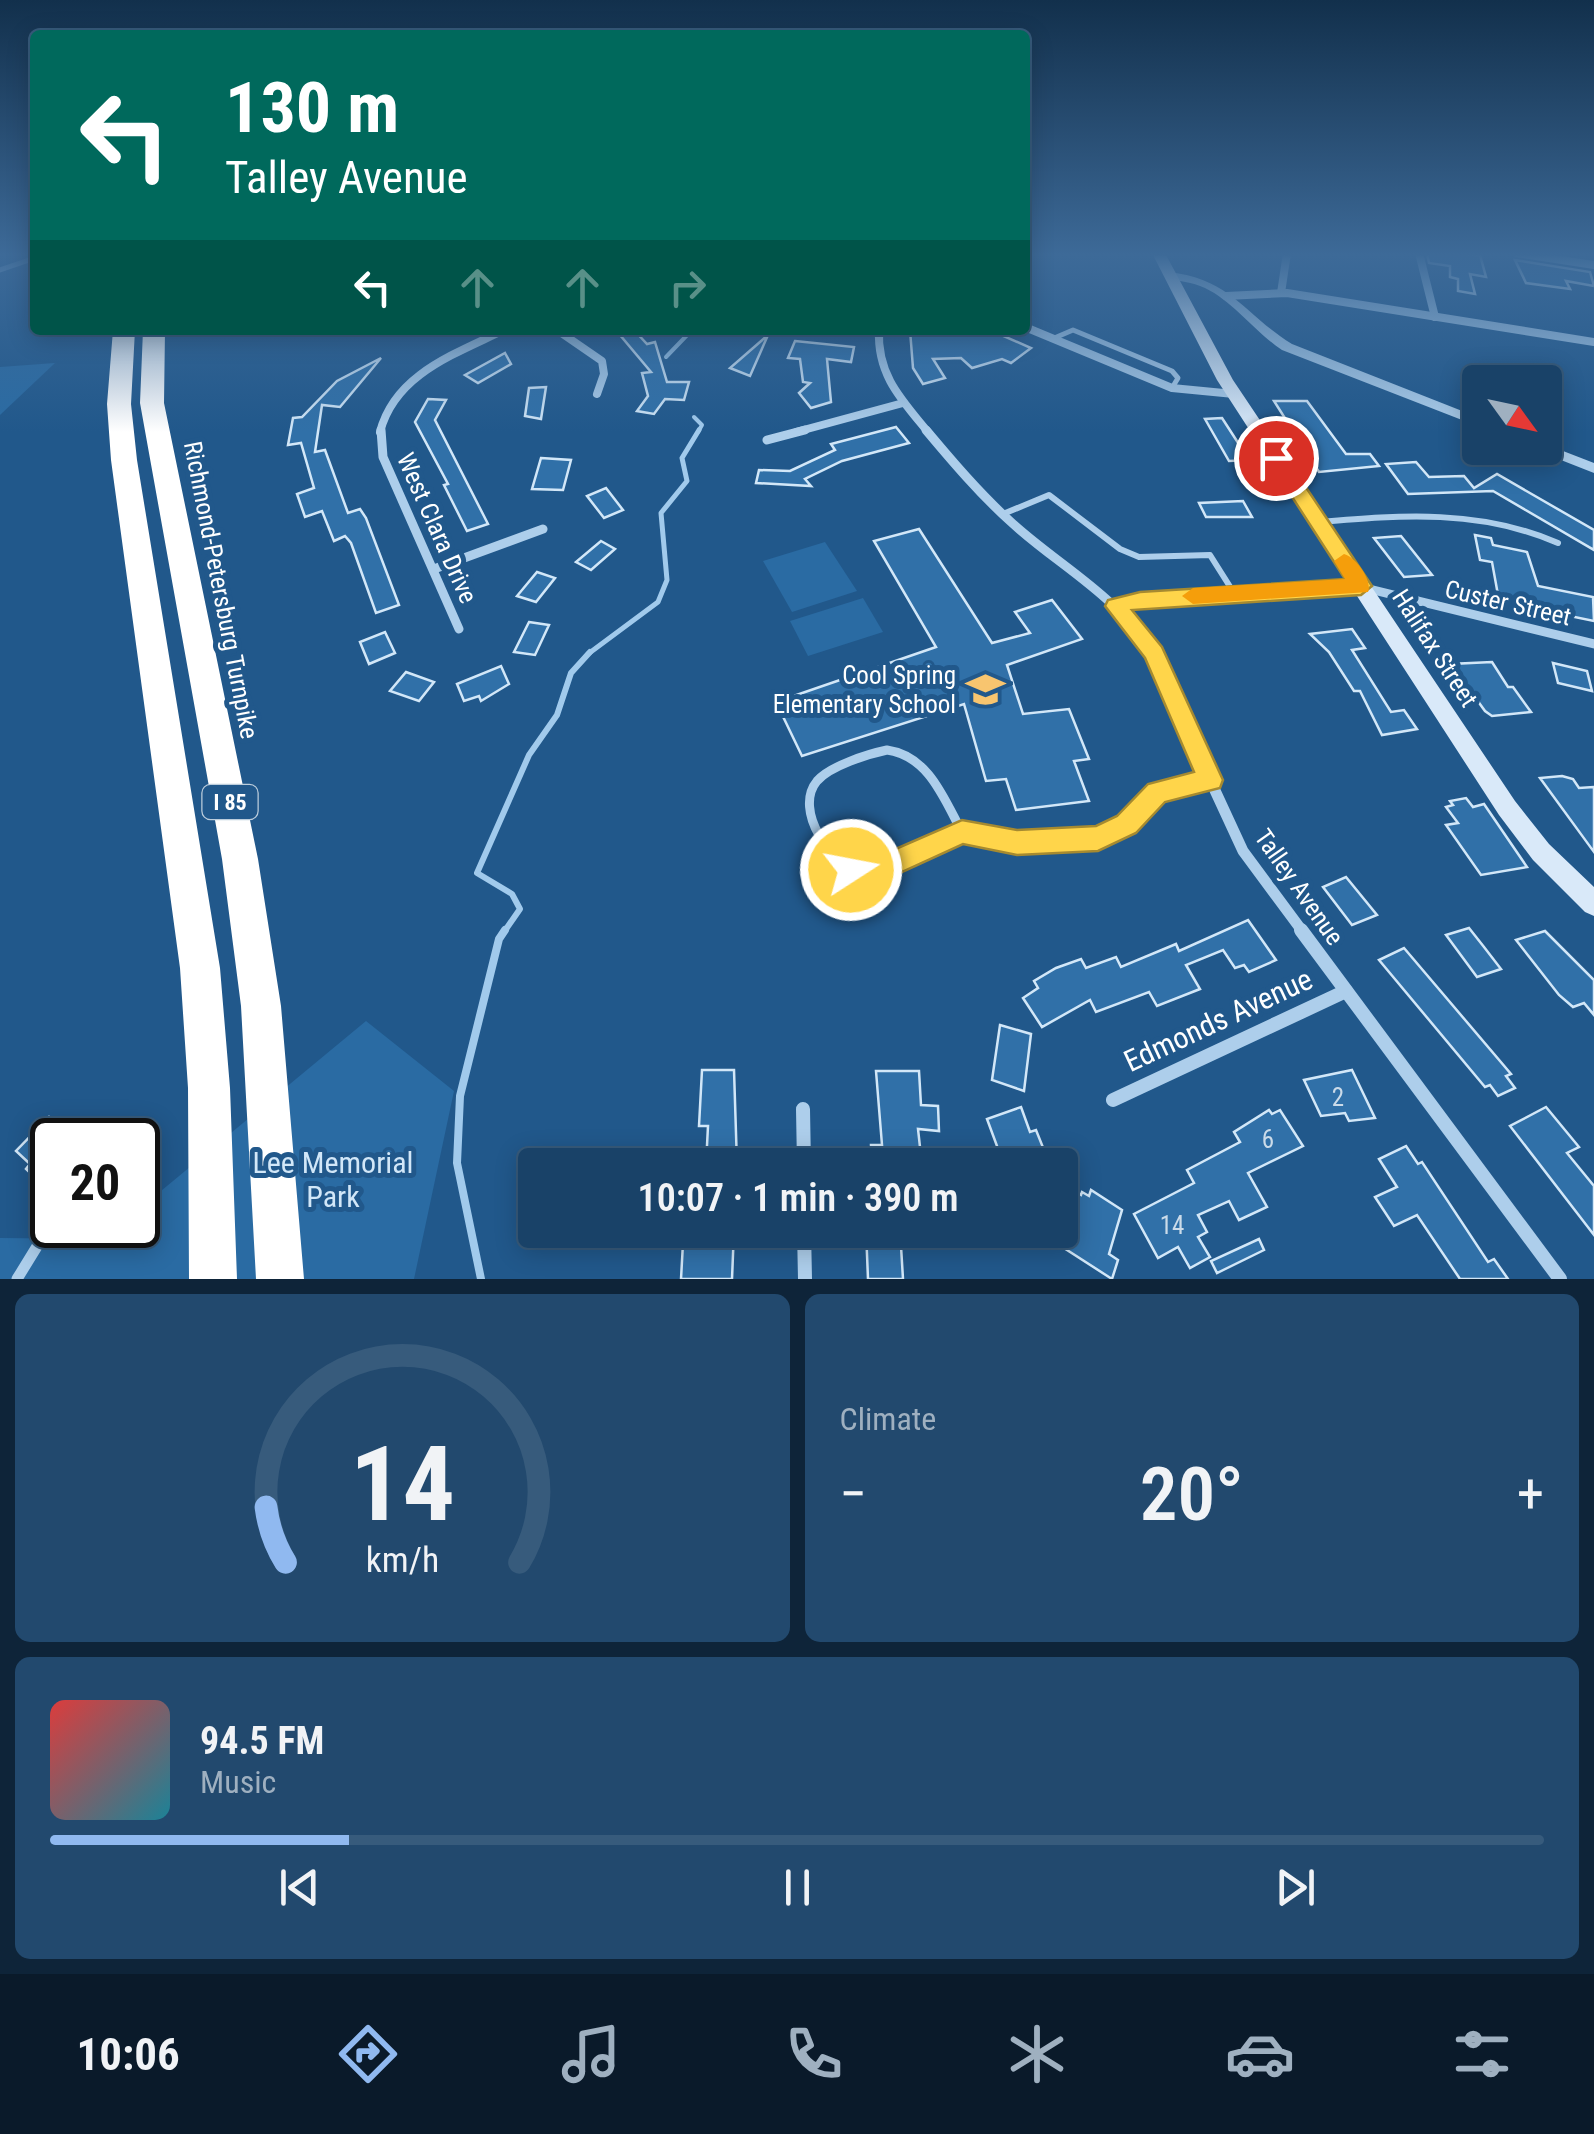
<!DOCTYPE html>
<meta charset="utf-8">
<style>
:root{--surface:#194268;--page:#22496e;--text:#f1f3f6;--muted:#9fb0c0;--line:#375b7c;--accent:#90b9f0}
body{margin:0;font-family:"Roboto Condensed",sans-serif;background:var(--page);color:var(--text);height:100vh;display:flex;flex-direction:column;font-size:38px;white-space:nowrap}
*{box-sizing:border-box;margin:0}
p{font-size:32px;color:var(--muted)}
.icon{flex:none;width:55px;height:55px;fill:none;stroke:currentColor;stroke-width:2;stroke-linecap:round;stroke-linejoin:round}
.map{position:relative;height:1279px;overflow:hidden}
.sheet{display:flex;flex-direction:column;gap:15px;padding:15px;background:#0e2439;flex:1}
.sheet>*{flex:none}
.top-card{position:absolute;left:30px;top:30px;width:1000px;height:305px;border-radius:10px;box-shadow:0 5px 25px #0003,0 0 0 2px var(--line);background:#00695c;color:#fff;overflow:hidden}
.needle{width:65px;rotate:123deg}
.buttons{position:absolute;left:1462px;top:365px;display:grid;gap:20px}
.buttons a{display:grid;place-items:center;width:100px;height:100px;border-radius:10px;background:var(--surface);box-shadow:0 5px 25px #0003,0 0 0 2px var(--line);font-size:50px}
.speed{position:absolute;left:30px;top:1118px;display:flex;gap:20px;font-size:50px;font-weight:700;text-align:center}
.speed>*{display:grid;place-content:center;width:130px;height:130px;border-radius:50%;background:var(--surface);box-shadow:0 5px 25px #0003,0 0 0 2px var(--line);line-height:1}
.speed .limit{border:5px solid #111;border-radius:15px;background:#fff;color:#111}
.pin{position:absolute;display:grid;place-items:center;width:85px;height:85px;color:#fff;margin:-42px;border:5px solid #fff;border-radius:50%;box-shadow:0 2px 10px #0007}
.me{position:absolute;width:110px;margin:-55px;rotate:79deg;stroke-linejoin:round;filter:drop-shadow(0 0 8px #0008)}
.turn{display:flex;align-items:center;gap:35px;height:210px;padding:0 30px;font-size:45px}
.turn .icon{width:130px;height:130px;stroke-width:2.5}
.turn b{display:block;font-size:70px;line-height:85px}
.lanes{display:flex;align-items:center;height:95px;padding:0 30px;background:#0003;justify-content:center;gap:50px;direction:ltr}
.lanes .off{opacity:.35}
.big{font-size:75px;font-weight:600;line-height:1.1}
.sheet .widget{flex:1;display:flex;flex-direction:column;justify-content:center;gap:15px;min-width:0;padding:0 35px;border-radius:15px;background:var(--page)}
.sheet .dial{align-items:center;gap:0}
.dial svg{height:260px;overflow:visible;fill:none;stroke:var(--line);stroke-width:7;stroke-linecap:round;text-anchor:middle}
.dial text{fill:var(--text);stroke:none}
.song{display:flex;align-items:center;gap:30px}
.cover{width:120px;height:120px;border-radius:15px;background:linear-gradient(135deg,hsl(0 70% 55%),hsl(190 70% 35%))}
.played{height:10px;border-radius:5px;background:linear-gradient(90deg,var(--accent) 20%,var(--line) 20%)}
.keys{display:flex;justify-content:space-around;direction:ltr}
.heat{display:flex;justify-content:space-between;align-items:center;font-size:55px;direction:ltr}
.sheet .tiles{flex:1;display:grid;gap:15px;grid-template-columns:1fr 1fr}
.widget:last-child{grid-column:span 2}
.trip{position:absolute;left:518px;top:1148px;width:560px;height:100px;border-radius:10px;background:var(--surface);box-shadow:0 5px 25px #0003,0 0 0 2px var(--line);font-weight:600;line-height:100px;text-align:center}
.tabs{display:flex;height:160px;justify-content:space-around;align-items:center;background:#0a1a2a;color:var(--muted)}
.tabs .icon{width:70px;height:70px}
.tabs .on{color:var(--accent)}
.tabs b{font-size:45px;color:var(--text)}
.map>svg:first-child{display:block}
.green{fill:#2a6ba3}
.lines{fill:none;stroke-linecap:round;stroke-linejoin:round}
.stream-far3{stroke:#a1caec;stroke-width:4}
.stream-far2{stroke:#a1caec;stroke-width:5}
.stream-far1{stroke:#a1caec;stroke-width:6}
.stream{stroke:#a1caec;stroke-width:8}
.building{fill:#3070a8;stroke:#d2e7f8;stroke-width:2.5}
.service-far3{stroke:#adceeb;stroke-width:5}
.service-far2{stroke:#adceeb;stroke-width:6}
.service-far1{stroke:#adceeb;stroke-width:9}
.service{stroke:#adceeb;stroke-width:11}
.minor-far3{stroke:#adceeb;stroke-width:8}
.minor-far2{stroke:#adceeb;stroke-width:9}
.minor-far1{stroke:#adceeb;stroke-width:11}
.minor{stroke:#adceeb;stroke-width:14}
.tertiary{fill:#adceeb;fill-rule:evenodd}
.secondary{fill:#d9e9f9;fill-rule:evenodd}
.motorway{fill:#fff;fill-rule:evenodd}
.route{fill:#ffd54a;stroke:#a68a30;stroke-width:2.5}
.slow{fill:#f59e0b}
.labels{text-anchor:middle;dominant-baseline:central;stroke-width:10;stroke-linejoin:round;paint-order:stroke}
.shield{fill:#21588b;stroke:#bccddc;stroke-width:2.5}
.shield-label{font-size:22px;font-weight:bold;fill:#fff}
.street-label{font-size:25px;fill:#fff;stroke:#21588b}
.poi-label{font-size:25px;fill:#fff;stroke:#21588b;text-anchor:end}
.near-number-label{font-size:25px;fill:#cbdbe9}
.near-street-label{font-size:30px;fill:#fff;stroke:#21588b}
.near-park-label{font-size:30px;fill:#d2e7f8;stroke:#21588b}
</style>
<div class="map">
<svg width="1594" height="1279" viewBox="0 0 1594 1279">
<rect width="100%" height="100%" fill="#21588b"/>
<!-- green -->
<g class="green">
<path d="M55 363 0 415V367Z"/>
<path d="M825 542 857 591 792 612 763 561Z"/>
<path d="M863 598 883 632 808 656 790 621Z"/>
<path d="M366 1021 454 1091 414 1279H0V1238L103 1239 120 1225H138V1210Z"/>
</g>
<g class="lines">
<!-- stream-far3 -->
<g class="stream-far3">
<path d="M666 357 692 330"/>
<path d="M694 417 702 425 698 432"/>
</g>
<!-- stream-far2 -->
<path class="stream-far2" d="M588 654 658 602 667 580 661 513 687 481 682 458 699 430"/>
<!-- stream-far1 -->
<path class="stream-far1" d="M504 932 520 909 512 894 477 873 529 755 557 715 571 673 590 652"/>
<!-- stream -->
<path class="stream" d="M481 1279 457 1163 460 1096 499 939 505 930"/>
</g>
<!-- building -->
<g class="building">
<path d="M1427 253 1480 255 1486 277 1470 274 1475 294 1458 291V279L1450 277V266L1429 263Z"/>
<path d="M1515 260 1590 272 1594 286 1566 281 1570 289 1526 283Z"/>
<path d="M634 330 647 344 655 342 667 382H689L684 400 665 399 654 414 637 411 648 396 642 373 651 372 620 335Z"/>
<path d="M910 330H990L1031 348 1011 363 1002 359 972 368 961 358 933 359 945 378 923 384 913 368Z"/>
<path d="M768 335 750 376 730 368Z"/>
<path d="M795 341 854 347 851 362 827 359 831 402 811 408 799 393 810 383 803 382 800 359 788 358Z"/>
<path d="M505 353 511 364 478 383 465 375Z"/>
<path d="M381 358 340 407 322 405 315 452 325 450 348 513 360 509 366 518 399 605 376 613 351 543 345 536 334 541 322 511 305 517 297 494 314 488 301 443 288 445 293 418 302 417 337 381Z"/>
<path d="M546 387 541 419 525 416 529 388Z"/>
<path d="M428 399 446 400 435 420 488 524 467 531 444 485 448 484 415 422Z"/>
<path d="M1274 401H1307L1346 454H1370L1379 466 1319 472Z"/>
<path d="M1222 418 1244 452 1249 460 1229 461 1205 419Z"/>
<path d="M896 427 909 443 842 461 805 479 811 486 756 483 759 470 790 471 835 450 831 444Z"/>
<path d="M541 458 571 460 563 490 532 489Z"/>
<path d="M1416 462 1429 477 1464 476 1474 488 1497 474 1594 530V550L1493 491 1408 494 1386 464Z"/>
<path d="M606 488 623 510 604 518 587 496Z"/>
<path d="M1243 501 1252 517H1206L1199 503Z"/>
<path d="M919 529 992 643 1030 633 1015 612 1052 600 1082 639 1007 665 1023 714 1069 709 1089 759 1074 761 1089 801 1016 810 1006 779 986 781 964 704 802 756 776 702 936 647 874 541Z"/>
<path d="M1475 535 1491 538 1493 545 1527 552 1538 586 1593 597 1594 621 1536 609 1498 595 1492 562 1480 560Z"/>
<path d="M1401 536 1432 575 1404 577 1374 538Z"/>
<path d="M601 541 615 549 591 570 576 562Z"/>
<path d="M537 572 555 578 536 602 517 596Z"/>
<path d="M529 622 549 625 535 655 514 652Z"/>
<path d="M1352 629 1365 648 1352 650 1391 712 1404 710 1417 729 1382 735 1360 691H1354L1329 652 1310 634Z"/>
<path d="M385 632 395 653 369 664 360 642Z"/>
<path d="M1492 662 1508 687H1513L1531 712 1492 716 1485 711 1451 664Z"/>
<path d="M1553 663 1587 671 1592 691 1558 683Z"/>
<path d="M501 666 509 684 481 701 479 696 464 701 457 684Z"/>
<path d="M406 672 434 682 419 701 390 691Z"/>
<path d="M1562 776 1573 779 1579 788 1594 787V852L1540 778Z"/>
<path d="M1466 798 1473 807 1484 804 1527 867 1481 875 1446 825 1458 823 1446 807 1453 805 1450 801Z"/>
<path d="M1346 877 1377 915 1352 925 1323 887Z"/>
<path d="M1248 920 1276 960 1249 972 1244 965 1235 968 1223 950 1186 965 1200 989 1157 1006 1149 992 1096 1012 1090 1000 1042 1027 1023 998 1038 988 1034 981 1056 968 1081 959 1086 968 1116 957 1121 967 1176 944 1179 951Z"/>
<path d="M1469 928 1484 947 1501 969 1477 977 1446 935Z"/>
<path d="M1545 931 1594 980V1015L1584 1003 1573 1007 1559 995 1516 940Z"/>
<path d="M1404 948 1511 1074 1506 1076 1515 1088 1498 1096 1490 1085 1485 1087 1379 960Z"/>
<path d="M1000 1025 1031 1034 1024 1091 992 1080Z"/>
<path d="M702 1070H734L737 1165H706L708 1126H699Z"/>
<path d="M1352 1070 1375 1118 1349 1121 1345 1113 1321 1116 1304 1080Z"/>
<path d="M876 1071H919L921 1105 938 1106 939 1131 918 1129 922 1165H872L871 1145H882Z"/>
<path d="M1021 1107 1030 1132 1036 1130 1050 1165H1004L987 1119Z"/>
<path d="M1546 1107 1579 1147 1567 1153 1594 1186V1235L1510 1126Z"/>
<path d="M1269 1110 1272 1114 1280 1110 1303 1146 1248 1173 1267 1207 1239 1220 1229 1201 1198 1215 1207 1232 1198 1237 1210 1257 1190 1268 1178 1247 1158 1258 1134 1214 1194 1183 1187 1170 1240 1142 1234 1132Z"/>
<path d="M49 1117 63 1130 52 1140V1194L26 1169 30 1164 16 1151Z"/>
<path d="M1406 1146 1418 1164 1422 1162 1488 1262 1494 1259 1508 1279H1460L1417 1215 1394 1226 1375 1197 1397 1187 1379 1159Z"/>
<path d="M1066 1186 1081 1195 1082 1192 1089 1196 1091 1190 1122 1210 1109 1254 1118 1260 1112 1279 1036 1230H1060V1202Z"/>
<path d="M702 1230H734L732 1279H681L683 1243H701Z"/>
<path d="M866 1230H900L903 1279H868Z"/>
<path d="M1259 1239 1264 1250 1217 1273 1211 1261Z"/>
</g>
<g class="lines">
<!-- service-far3 -->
<g class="service-far3">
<path d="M0 270 35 258"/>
<path d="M1052 339 1073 330 1172 371 1178 378 1172 388"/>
</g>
<!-- service-far2 -->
<g class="service-far2">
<path d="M1003 514 1049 495 1120 549 1139 557 1210 555 1234 593"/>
<path d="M1319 522C1402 515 1480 509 1558 543"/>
</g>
<!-- service-far1 -->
<g class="service-far1">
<path d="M887 750C929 756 944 799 962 832 935 845 895 877 863 871 831 866 793 810 817 781 830 766 868 754 887 750Z"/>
<path d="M962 832 1017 843 1098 839 1127 825 1157 793 1211 780"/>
</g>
<!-- service -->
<path class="service" d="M17 1279 52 1222"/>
<!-- minor-far3 -->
<g class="minor-far3">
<path d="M1419 253 1435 317"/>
<path d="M1516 253 1594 265"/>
<path d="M1281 293 1287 253"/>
<path d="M1226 296 1287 293 1594 342"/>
<path d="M1025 327 1172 388 1234 394"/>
<path d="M557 330 602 361 604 374 597 394"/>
<path d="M848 330 877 333"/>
<path d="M879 330C877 375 901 399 928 432"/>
<path d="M380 432C395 374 455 354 504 330"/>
<path d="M796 432 903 403"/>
</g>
<!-- minor-far2 -->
<g class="minor-far2">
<path d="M381 430 383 457 459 629"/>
<path d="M926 430C952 461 980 494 1011 522 1060 567 1118 595 1152 654"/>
<path d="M767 440 805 430"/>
<path d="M434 569 543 529"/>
<path d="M1116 605 1361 587 1594 644"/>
</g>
<!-- minor-far1 -->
<path class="minor-far1" d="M1151 652 1243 851 1303 932"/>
<!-- minor -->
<g class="minor">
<path d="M1301 930 1560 1279"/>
<path d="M1113 1100 1346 991"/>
<path d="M803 1109 804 1165"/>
<path d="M804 1230 805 1279"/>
</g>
<!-- tertiary -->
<g class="tertiary">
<path d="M1169 272C1233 280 1242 313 1292 344L1480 418V427L1282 350C1255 332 1234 302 1205 288 1192 282 1179 281 1165 278V274Z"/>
<path d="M1545 444 1594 463V473L1538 451 1536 448H1545Z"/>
</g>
<!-- secondary -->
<path class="secondary" d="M1152 253H1165L1233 380 1515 801 1549 844 1594 887V916L1585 912 1533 860 1499 815 1217 380Z"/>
<!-- motorway -->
<g class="motorway">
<path d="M113 330H135L131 404 137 460 220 968 230 1088 237 1279H189L188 1088 180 968 111 460 107 404Z"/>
<path d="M143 330H165L164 403 258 859 281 1006 304 1279H256L241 1006 222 859 140 403Z"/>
</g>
</g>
<!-- sky -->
<linearGradient id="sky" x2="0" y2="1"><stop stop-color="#12304c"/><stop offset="0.59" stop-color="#3d6a98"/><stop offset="1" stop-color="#3d6a98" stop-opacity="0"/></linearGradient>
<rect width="1594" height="432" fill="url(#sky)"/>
<!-- route -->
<path class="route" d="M1276 452 1283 453 1372 586 1361 595 1132 610 1162 647 1223 780 1220 788 1165 802 1136 833 1098 851 1017 855 963 844 876 884 841 879 837 870 841 861 875 858 962 820 1017 830 1096 826 1117 816 1148 784 1194 772 1145 658 1105 606 1108 600 1140 592 1345 579 1267 458Z"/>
<!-- slow -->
<path class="slow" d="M1344 554C1356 557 1373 581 1368 592L1193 604 1182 596 1193 588 1345 579 1334 561Z"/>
<!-- icons -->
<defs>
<symbol id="school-bare" viewBox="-9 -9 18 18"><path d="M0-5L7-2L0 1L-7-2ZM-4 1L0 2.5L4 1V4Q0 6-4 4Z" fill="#f8c56f" stroke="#21588b" stroke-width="2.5" paint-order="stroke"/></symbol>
</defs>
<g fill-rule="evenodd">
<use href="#school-bare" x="958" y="662" width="55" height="55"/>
</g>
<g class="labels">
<!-- shield labels -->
<rect class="shield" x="202.5" y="785" width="55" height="34" rx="8"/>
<g class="shield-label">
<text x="230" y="802">I 85</text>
</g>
<!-- street labels -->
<g class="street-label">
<text transform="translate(437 528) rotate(66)">West Clara Drive</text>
<text transform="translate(221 590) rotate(79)">Richmond-Petersburg Turnpike</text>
<text transform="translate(1508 603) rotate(13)">Custer Street</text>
<text transform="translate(1435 648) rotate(57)">Halifax Street</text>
<text transform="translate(1299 887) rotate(55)">Talley Avenue</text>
</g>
<!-- poi labels -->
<g class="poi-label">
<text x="956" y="675">Cool Spring<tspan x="956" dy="29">Elementary School</tspan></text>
</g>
<!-- near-number labels -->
<g class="near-number-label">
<text x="1338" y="1097">2</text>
<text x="1268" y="1139">6</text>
<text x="1172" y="1225">14</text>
</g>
<!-- near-street labels -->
<g class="near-street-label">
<text transform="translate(1218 1020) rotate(-25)">Edmonds Avenue</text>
</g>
<!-- near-park labels -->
<g class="near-park-label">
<text x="333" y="1162">Lee Memorial<tspan x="333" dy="34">Park</tspan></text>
</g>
</g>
</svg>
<div class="buttons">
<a><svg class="needle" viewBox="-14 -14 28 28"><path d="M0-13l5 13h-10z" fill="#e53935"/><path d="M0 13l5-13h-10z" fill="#9fb0c0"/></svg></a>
</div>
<div class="speed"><div class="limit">20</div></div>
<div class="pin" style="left:1276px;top:458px;background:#d93025"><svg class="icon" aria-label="arrive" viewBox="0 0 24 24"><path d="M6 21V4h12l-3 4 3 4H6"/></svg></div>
<svg class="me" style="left:851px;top:870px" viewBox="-20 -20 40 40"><circle r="17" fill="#ffd54a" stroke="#fff" stroke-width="3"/><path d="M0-11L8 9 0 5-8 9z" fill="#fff"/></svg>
<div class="trip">10:07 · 1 min · 390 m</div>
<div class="top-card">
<div class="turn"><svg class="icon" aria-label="left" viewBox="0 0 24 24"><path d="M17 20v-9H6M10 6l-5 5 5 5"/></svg><div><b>130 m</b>Talley Avenue</div></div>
<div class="lanes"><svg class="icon" aria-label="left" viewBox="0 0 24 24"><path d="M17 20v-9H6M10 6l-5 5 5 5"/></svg><svg class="icon off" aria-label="ahead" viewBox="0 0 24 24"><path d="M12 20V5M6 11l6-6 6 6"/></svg><svg class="icon off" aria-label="ahead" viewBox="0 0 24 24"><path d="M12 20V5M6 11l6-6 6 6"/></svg><svg class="icon off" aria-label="right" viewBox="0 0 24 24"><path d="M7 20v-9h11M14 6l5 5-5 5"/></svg></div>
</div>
</div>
<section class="sheet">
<div class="tiles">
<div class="widget dial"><svg viewBox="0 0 100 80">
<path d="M14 69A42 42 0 1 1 86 69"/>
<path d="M14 69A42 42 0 0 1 8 52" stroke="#90b9f0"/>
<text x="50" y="56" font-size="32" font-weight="700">14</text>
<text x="50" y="72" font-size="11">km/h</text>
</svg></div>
<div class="widget"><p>Climate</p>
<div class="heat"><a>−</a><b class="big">20°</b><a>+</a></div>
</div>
<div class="widget">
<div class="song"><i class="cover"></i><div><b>94.5 FM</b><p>Music</p></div></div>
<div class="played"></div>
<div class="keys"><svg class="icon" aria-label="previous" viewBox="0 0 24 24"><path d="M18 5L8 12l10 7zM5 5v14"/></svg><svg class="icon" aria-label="pause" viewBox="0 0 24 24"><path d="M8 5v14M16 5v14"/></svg><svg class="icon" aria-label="next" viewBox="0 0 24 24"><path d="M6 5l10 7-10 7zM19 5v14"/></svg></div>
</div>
</div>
</section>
<nav class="tabs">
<b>10:06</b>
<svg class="icon on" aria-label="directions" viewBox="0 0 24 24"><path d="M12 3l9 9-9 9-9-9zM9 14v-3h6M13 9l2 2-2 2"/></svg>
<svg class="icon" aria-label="music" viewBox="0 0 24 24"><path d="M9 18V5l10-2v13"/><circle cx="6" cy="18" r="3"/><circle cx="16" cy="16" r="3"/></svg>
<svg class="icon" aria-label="phone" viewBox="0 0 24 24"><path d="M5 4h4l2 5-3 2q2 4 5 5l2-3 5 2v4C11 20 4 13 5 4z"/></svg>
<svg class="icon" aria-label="climate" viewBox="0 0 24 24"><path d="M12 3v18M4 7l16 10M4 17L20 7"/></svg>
<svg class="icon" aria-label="car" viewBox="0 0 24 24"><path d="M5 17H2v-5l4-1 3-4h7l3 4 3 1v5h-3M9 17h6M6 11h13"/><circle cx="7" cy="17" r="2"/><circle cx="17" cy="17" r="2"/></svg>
<svg class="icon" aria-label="filters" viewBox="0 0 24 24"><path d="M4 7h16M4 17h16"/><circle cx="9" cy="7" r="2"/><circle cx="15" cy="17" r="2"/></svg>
</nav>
